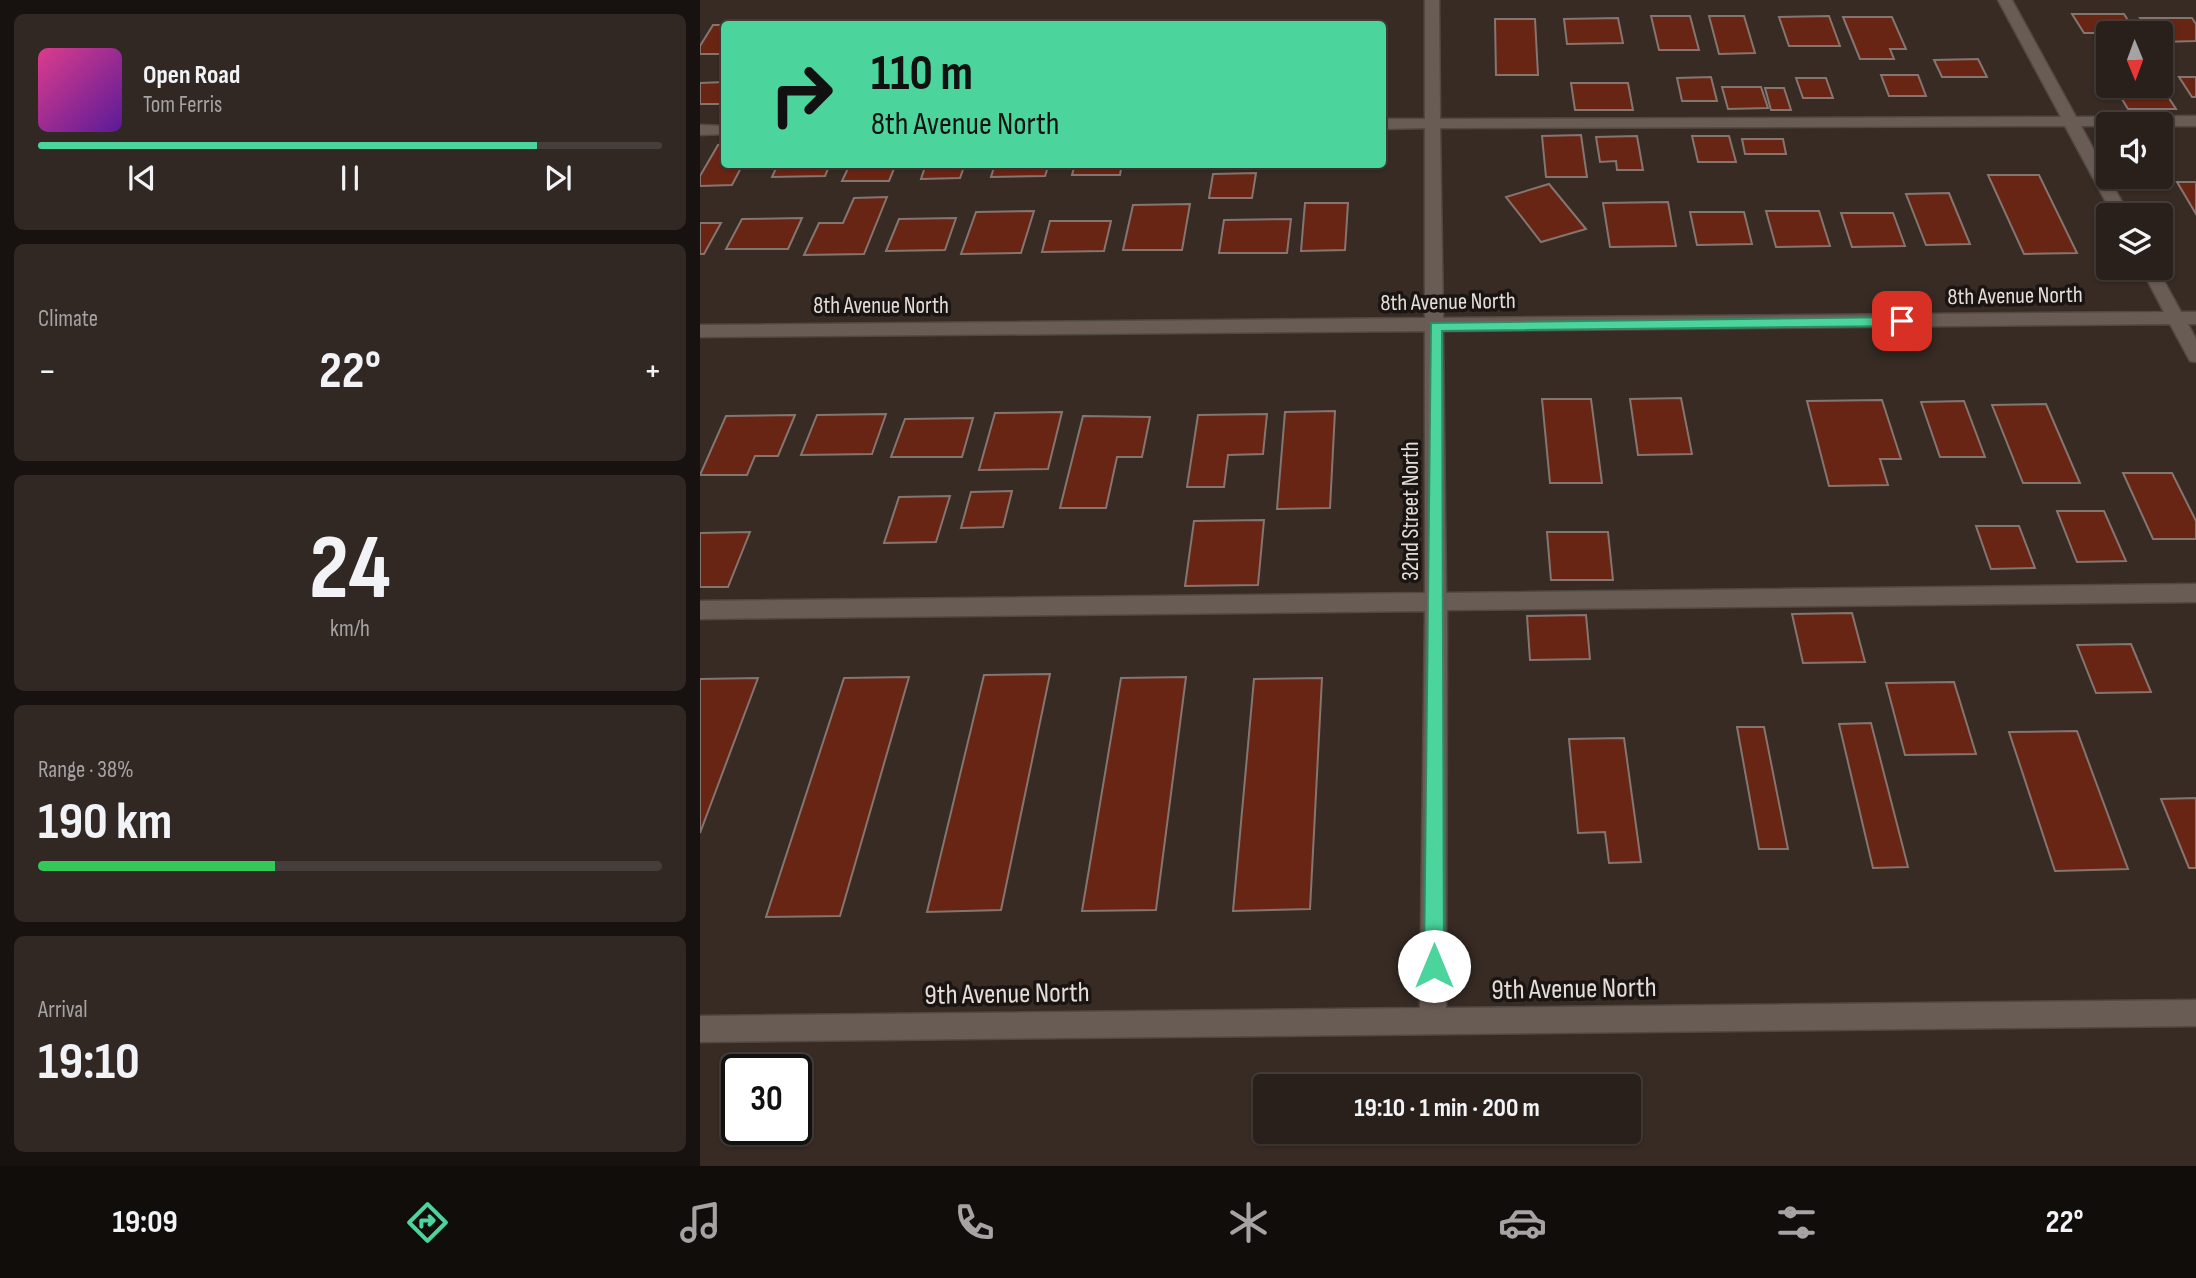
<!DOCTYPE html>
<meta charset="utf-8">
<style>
:root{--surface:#29201b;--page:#312824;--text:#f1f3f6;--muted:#a5a3a3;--line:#453e3a;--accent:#4bd49b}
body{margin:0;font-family:"Sofia Sans Condensed",sans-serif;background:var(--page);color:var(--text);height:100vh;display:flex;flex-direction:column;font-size:26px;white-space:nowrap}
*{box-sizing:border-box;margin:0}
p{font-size:23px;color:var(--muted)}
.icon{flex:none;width:38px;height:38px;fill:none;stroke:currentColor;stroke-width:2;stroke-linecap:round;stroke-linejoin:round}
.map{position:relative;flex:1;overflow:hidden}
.drawer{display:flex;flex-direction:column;gap:14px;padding:14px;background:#17120f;width:700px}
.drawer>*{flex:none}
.hud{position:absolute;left:21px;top:21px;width:665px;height:147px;border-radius:7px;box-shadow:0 2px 5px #0004,0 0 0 2px var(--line);background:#4bd49b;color:#111;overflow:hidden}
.needle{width:46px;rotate:179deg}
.buttons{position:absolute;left:1396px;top:21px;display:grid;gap:14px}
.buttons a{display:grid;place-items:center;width:77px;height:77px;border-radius:7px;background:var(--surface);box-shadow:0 2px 5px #0004,0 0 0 2px var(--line);font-size:35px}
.speed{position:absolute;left:21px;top:1054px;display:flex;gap:14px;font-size:35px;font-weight:700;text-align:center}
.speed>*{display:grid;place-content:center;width:91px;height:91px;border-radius:50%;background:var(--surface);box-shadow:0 2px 5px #0004,0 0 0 2px var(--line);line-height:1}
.speed .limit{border:4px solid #111;border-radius:10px;background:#fff;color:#111}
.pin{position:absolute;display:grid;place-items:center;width:60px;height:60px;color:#fff;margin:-30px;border-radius:14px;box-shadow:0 4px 10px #0006}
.me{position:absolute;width:77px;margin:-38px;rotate:0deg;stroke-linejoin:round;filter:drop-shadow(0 0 5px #0008)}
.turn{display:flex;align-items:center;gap:24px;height:147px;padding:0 35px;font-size:32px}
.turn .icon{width:91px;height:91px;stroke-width:2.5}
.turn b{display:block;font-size:49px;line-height:60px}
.big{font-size:52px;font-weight:700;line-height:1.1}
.drawer .widget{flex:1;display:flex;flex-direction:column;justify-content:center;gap:10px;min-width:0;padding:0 24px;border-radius:10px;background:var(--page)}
.drawer .dial{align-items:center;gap:0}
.dial b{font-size:91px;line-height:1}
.song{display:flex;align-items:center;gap:21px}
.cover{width:84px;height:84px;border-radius:10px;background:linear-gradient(135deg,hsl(330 70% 55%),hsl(270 70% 35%))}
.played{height:7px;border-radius:4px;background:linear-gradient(90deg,var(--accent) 80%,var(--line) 80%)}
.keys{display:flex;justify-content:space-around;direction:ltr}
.heat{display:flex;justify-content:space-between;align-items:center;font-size:38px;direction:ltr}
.charge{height:10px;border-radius:5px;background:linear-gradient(90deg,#34c759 38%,var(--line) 0)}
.trip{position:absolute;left:553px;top:1074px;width:388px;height:70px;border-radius:7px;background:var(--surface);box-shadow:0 2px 5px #0004,0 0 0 2px var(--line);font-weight:700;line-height:70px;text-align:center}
.dock{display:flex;height:112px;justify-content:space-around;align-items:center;background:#100d0b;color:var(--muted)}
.dock .icon{width:49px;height:49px}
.dock .current{color:var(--accent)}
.dock b{font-size:32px;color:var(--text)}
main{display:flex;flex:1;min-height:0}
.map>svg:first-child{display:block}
.building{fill:#692513;stroke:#857570;stroke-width:2}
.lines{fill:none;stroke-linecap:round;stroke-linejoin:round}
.minor-casing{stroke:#524842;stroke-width:3}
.minor{fill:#695c54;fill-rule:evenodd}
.route{fill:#4bd49b;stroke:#318a65;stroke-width:2}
.labels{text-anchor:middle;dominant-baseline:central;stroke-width:7;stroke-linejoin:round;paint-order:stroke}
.street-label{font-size:23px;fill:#e5ddd9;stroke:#1a1512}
.near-street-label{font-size:28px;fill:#e5ddd9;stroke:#1a1512}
</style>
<main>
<section class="drawer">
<div class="widget">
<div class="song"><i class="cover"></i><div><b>Open Road</b><p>Tom Ferris</p></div></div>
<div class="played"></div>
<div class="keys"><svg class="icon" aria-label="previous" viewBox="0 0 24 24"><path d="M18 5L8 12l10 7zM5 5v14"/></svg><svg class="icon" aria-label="pause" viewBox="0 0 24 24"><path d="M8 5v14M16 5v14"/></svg><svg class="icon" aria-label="next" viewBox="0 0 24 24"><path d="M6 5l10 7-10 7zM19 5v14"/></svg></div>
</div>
<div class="widget"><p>Climate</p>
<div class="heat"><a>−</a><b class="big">22°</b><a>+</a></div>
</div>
<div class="widget dial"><b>24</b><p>km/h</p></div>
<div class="widget"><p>Range · 38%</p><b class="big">190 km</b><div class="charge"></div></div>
<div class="widget"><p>Arrival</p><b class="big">19:10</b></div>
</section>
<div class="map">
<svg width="1496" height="1166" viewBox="0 0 1496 1166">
<rect width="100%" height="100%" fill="#372b24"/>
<!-- building -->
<g class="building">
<path d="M1372 14H1424L1436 33H1409V47L1400 33H1384Z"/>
<path d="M951 16H990L999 50H959Z"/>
<path d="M1009 16H1044L1055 53 1019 54Z"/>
<path d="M1129 16 1140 46H1089L1079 17Z"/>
<path d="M1143 17H1192L1206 49H1190L1194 59H1160Z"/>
<path d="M918 18 923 43 867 44 864 19Z"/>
<path d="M1440 18H1492L1496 24V41L1461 42V33H1450Z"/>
<path d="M795 19H835L838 75H796Z"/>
<path d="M460 20 459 24H406L407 21Z"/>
<path d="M659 21V24H625V22Z"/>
<path d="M13 25H24V52L23 54H0V46Z"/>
<path d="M1278 59 1287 77H1242L1234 60Z"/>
<path d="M1181 75H1218L1226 96H1189Z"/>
<path d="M1011 77 1017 101H982L977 78Z"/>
<path d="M1479 77H1496V97H1492Z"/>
<path d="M1096 78H1126L1133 98H1103Z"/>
<path d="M24 82 23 104H0V83Z"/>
<path d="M871 83H928L933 110H875Z"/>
<path d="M1414 86H1461L1476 109H1428Z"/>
<path d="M1022 87H1061L1068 108 1028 109Z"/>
<path d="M1065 88H1084L1091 110H1071Z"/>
<path d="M881 135 887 177H846L842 136Z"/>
<path d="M937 136 943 170H917L916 161 900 162 896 137Z"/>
<path d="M992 136H1029L1036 162H998Z"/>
<path d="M1042 139H1083L1086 154H1045Z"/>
<path d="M24 144V164H43L32 185 0 186V176L18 145Z"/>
<path d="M78 164H130L125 176 72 177Z"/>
<path d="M150 164H196L189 181H142Z"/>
<path d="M226 164H265L260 178 221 179Z"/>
<path d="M295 164H349L345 176 291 177Z"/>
<path d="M375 164H422L420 175H372Z"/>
<path d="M457 164H498L497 168H456Z"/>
<path d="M556 173 552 198H509L513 174Z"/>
<path d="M1288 175H1339L1377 253 1324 254Z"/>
<path d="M1477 182H1496V214Z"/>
<path d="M849 184 886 229 841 242 806 197Z"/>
<path d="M1249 193 1270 244 1226 245 1206 194Z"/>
<path d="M187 197 164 254 104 255 119 223H143L154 198Z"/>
<path d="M968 202 976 246 910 247 903 203Z"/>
<path d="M605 203H648L645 250 601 251Z"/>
<path d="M490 204 482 250H423L433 205Z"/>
<path d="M334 211 321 253 261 254 276 212Z"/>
<path d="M1066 211H1119L1130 246 1076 247Z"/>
<path d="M990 212H1044L1052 244 997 245Z"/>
<path d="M1141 213H1193L1205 246 1152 247Z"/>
<path d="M102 218 88 249H26L42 219Z"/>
<path d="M256 218 245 250 186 251 199 219Z"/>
<path d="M591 219 587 253H519L524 220Z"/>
<path d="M350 221H411L404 251 342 252Z"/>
<path d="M0 223H21L4 254H0Z"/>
<path d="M981 398 992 454 938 455 930 399Z"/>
<path d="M842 399H891L902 483H850Z"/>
<path d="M1182 400 1201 459H1180L1188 485 1129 486 1107 401Z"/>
<path d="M1264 401 1285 457H1240L1221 402Z"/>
<path d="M1346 404 1380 483H1323L1292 405Z"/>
<path d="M635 411 630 508 577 509 585 412Z"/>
<path d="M362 412 348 469 279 470 295 413Z"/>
<path d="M186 414 172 454 101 455 117 415Z"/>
<path d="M567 414 563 454 528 455 524 487H487L498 415Z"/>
<path d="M95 415 78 456H55L47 475H0L26 416Z"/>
<path d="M383 416 450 417 442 457H417L406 508H360Z"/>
<path d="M273 418 262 457H191L205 419Z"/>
<path d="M1423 473H1472L1496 521V539H1453Z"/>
<path d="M312 491 303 527 261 528 271 492Z"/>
<path d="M250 496 236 542 184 543 199 497Z"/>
<path d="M1357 511H1404L1426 561 1377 562Z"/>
<path d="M564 520 558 585 485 586 494 521Z"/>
<path d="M1276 526H1319L1335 568 1291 569Z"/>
<path d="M50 532 28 587H0V533Z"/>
<path d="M847 532H908L913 580H851Z"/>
<path d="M1152 613 1165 662 1103 663 1092 614Z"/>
<path d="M886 615 890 659 830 660 827 616Z"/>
<path d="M1431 644 1451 692 1396 693 1377 645Z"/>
<path d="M350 674 301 910 227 912 284 675Z"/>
<path d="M209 677 140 916 66 917 144 678Z"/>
<path d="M486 677 456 910 382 911 421 678Z"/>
<path d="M58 678 0 833V679Z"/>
<path d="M622 678 610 909 533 911 554 679Z"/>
<path d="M1254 682 1276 754 1205 755 1186 683Z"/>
<path d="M1171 723 1208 867 1173 868 1139 724Z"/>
<path d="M1037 727H1064L1088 849H1059Z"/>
<path d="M1377 731 1428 869 1355 871 1309 732Z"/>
<path d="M924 738 941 862 909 863 905 832 878 833 869 739Z"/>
<path d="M1496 798V868H1489L1461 799Z"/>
</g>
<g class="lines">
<defs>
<g id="minor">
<path d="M725 0H739L740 119 1361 117 1298 0H1312L1376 117 1496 116V126H1381L1429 215H1413L1365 126 740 128 743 318 1464 312 1441 268H1457L1481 312H1496V324H1488L1496 339V362L1490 361 1470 324 743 331 746 593 1496 584V602L747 610 746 1008 1496 1000V1026L0 1042V1016L720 1008 725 611 0 619V601L725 593V331L0 337V325L725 318V128L682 129V119H725Z"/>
<path d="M0 125 24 126V134L0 135Z"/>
</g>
</defs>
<!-- minor casing -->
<use href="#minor" class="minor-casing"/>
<!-- minor -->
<use href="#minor" class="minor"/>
</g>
<!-- route -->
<path class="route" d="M1202 317 1208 321 1202 326 742 331 744 966 741 973 734 976 727 973 724 966 731 323Z"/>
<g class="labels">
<!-- street labels -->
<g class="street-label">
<text transform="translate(1315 296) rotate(-1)">8th Avenue North</text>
<text transform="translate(748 302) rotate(-1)">8th Avenue North</text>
<text x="181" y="306">8th Avenue North</text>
<text transform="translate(711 511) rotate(-90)">32nd Street North</text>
</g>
<!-- near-street labels -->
<g class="near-street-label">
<text transform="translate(874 989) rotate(-1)">9th Avenue North</text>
<text transform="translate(307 994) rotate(-1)">9th Avenue North</text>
</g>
</g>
</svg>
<div class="buttons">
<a><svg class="needle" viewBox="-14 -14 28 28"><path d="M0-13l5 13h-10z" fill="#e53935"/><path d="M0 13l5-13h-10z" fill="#a5a3a3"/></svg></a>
<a><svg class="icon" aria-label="sound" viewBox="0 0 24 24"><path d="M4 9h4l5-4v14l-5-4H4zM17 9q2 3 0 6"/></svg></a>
<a><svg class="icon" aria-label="layers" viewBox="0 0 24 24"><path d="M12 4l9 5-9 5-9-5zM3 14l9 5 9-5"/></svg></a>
</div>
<div class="speed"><div class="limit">30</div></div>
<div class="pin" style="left:1202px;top:321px;background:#d93025"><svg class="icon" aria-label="arrive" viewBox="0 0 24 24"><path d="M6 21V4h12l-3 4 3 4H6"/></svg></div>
<svg class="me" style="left:734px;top:966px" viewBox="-20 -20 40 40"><circle r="19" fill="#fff"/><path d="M0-13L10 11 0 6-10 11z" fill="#4bd49b"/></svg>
<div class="trip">19:10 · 1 min · 200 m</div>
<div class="hud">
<div class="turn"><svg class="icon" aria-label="right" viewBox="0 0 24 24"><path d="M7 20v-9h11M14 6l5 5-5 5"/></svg><div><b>110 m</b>8th Avenue North</div></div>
</div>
</div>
</main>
<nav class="dock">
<b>19:09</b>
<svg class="icon current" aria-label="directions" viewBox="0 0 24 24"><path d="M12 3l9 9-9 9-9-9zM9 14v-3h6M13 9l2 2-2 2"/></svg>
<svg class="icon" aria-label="music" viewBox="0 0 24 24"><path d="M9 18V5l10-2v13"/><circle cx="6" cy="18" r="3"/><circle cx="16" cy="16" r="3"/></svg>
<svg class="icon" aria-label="phone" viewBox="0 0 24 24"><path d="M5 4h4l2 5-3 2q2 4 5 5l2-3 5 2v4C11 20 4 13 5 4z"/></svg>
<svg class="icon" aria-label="climate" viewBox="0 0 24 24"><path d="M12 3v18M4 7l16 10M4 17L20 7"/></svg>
<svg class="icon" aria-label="car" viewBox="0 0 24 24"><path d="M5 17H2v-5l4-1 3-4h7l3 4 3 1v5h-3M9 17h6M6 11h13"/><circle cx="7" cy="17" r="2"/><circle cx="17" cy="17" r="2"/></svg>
<svg class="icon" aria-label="filters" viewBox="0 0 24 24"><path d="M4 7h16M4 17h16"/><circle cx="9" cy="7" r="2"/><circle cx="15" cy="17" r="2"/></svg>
<b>22°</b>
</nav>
